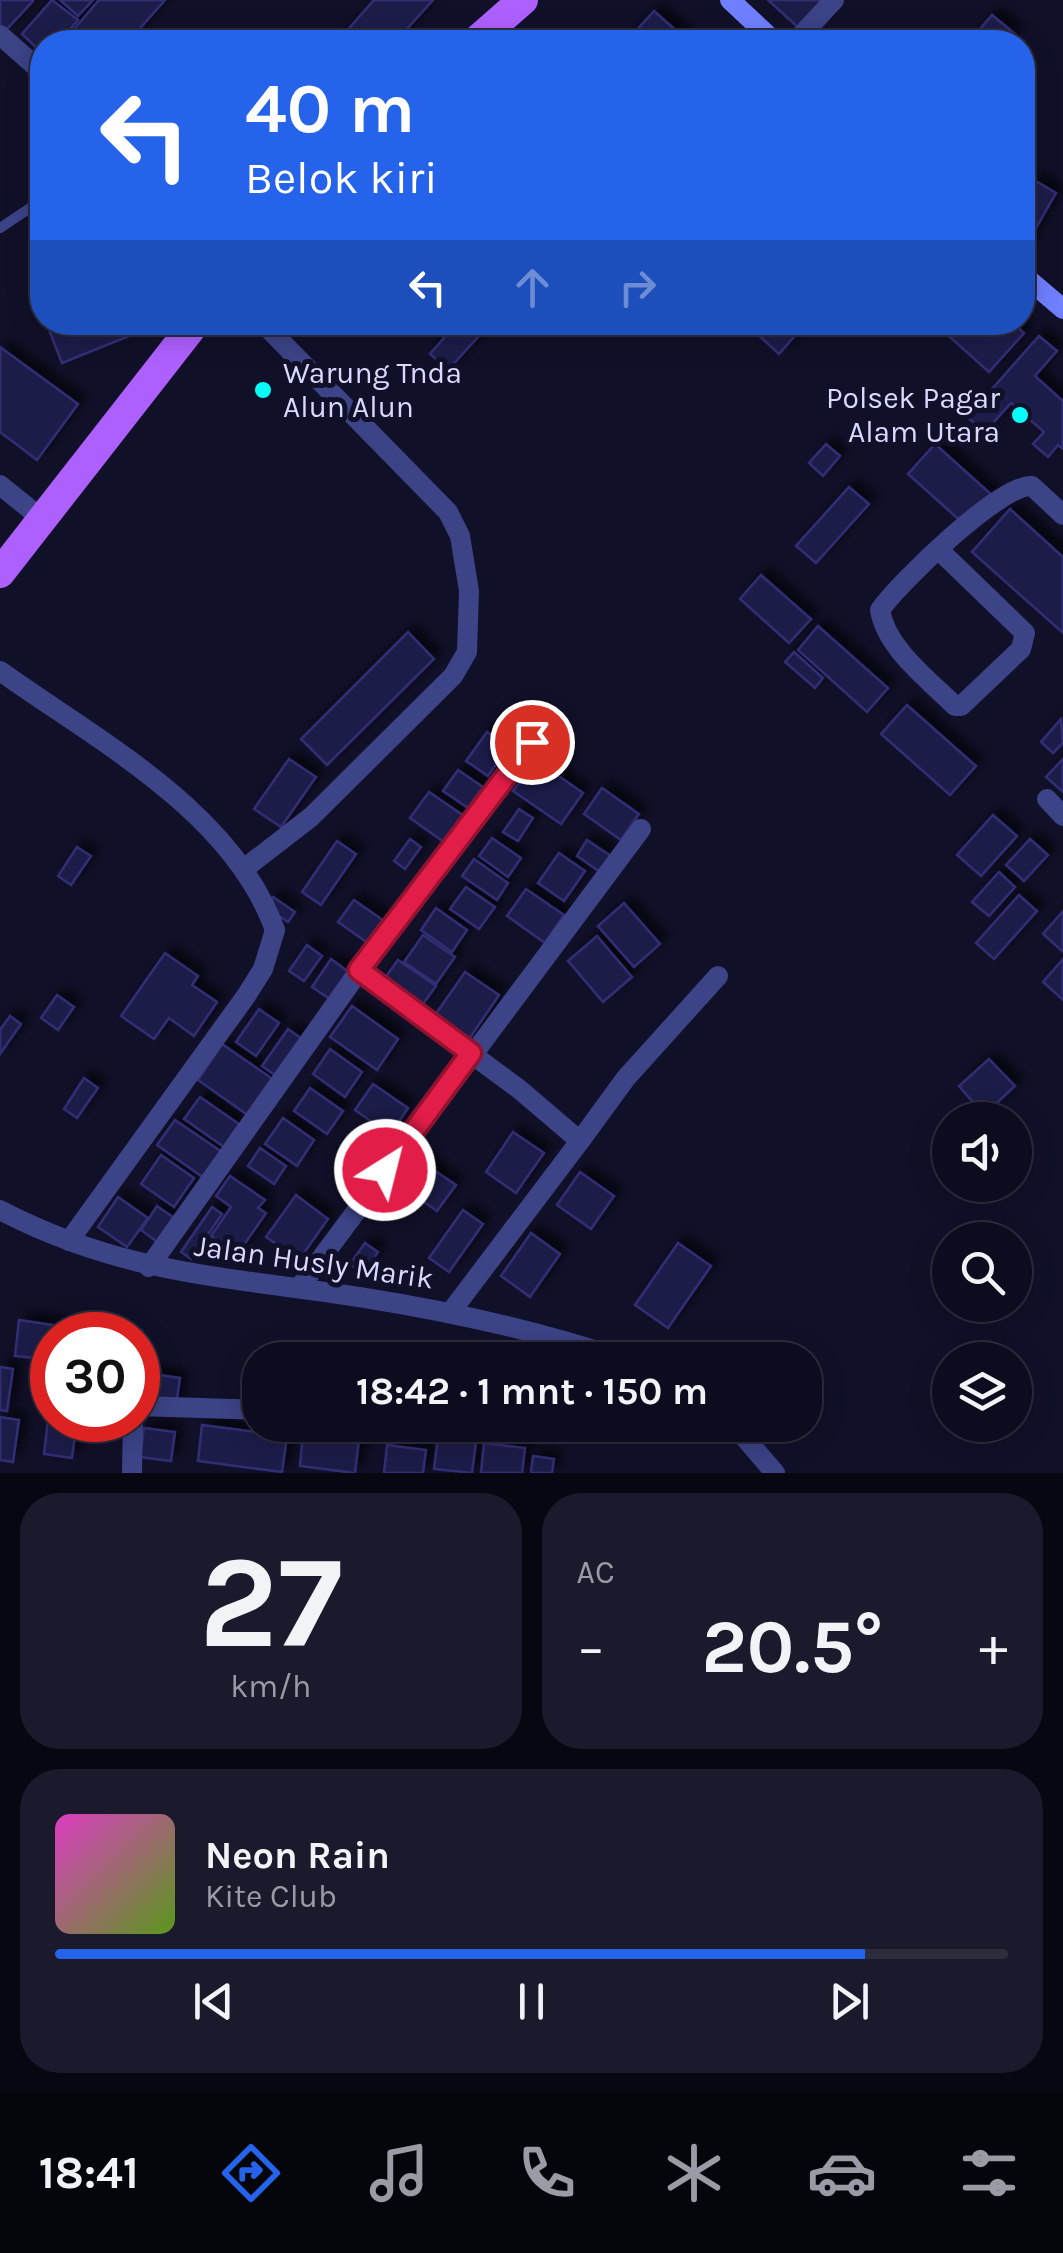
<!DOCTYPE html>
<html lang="id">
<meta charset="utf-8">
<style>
:root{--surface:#0d0c1f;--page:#1b1a2c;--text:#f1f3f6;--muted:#9a9ba4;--line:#2d2c3d;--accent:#2563eb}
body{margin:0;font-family:Karla,sans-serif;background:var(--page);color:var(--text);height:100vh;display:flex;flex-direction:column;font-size:38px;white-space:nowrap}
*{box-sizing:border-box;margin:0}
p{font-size:32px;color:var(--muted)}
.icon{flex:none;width:55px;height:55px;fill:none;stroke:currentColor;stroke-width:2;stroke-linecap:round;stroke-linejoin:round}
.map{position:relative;height:1473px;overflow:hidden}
.side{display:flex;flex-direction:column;gap:20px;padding:20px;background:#070711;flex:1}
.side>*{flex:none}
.banner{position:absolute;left:30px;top:30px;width:1005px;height:305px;border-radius:40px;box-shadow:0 5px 25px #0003,0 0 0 2px var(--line);background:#2563eb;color:#fff;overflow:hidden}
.controls{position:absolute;left:932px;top:1102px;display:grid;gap:20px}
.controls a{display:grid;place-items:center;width:100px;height:100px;border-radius:50%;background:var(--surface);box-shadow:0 5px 25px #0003,0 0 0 2px var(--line);font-size:50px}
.speed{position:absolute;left:30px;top:1312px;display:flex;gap:20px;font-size:50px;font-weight:700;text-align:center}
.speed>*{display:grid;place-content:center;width:130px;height:130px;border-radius:50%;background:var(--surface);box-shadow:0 5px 25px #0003,0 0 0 2px var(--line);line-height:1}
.speed .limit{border:15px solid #d22;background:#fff;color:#111}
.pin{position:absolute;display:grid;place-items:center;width:85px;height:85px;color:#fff;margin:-42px;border:5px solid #fff;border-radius:50%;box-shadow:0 2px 10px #0007}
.me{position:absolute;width:110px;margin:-55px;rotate:36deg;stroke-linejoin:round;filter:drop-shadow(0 0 8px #0008)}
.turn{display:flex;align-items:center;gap:35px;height:210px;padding:0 50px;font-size:45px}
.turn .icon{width:130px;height:130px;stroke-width:2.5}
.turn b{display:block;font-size:70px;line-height:85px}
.lanes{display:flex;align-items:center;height:95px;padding:0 50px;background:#0003;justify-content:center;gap:50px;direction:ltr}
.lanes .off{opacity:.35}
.big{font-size:75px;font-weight:700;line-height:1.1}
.side .card{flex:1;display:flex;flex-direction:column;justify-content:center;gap:15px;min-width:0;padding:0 35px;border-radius:40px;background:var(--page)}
.side .dial{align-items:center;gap:0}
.dial b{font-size:130px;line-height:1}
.song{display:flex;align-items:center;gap:30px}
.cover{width:120px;height:120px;border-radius:15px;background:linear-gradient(135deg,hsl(310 70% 55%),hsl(90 70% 35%))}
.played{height:10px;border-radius:5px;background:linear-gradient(90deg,var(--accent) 85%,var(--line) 85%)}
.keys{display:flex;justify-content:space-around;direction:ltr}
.heat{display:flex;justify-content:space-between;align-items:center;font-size:55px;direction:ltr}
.side .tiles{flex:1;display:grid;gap:20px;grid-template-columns:1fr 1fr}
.card:last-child{grid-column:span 2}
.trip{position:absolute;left:242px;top:1342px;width:580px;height:100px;border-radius:40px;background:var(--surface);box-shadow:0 5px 25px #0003,0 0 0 2px var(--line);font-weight:700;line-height:100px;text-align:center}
.tabs{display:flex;height:160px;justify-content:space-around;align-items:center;background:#05050c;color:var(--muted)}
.tabs .icon{width:70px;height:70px}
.tabs .on{color:var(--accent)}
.tabs b{font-size:45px;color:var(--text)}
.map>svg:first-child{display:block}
.building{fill:#1f1c4a;stroke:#332e75;stroke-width:2.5;filter:url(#shadow)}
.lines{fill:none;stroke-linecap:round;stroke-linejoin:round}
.lane{stroke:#3c4387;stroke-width:10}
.street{stroke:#3c4387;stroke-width:20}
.secondary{stroke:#707ffe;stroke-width:20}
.primary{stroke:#ae60fe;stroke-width:30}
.route-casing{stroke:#92132f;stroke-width:25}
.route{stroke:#e11d48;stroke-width:18}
.poi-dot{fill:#05fef5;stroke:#111029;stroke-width:4}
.labels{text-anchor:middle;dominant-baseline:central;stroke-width:10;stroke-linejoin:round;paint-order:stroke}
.poi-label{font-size:30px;fill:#d8d9ff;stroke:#111029;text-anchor:start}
.street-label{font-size:30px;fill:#d8d9ff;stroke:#111029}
</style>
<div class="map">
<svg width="1063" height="1473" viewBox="0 0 1063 1473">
<defs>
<filter id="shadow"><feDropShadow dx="8" dy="-8" stdDeviation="5" flood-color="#0009"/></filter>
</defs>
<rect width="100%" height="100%" fill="#111029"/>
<!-- building -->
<g class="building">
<path d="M0 0H32L33 1 6 30 0 25Z"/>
<path d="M52 0 78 20 59 42H42V53L22 34Z"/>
<path d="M60 0H93L78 16Z"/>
<path d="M99 0H165L128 42H63Z"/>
<path d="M374 0H433L395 42H337Z"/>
<path d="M768 0H830L802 31Z"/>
<path d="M654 11 689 42H626Z"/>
<path d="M992 15 1015 34 1008 42H981L974 36Z"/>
<path d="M1034 180 1056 193 1023 251 1022 200Z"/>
<path d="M42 275V314L29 281Z"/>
<path d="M46 322H141L144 330 62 363Z"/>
<path d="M458 322 478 337 448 370 430 354Z"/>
<path d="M744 322H807L779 354Z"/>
<path d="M951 322H1012L1024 333 989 372 943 331Z"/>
<path d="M1039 336 1057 351 1035 376 1063 401V449L1058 445 1048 457 1033 444 1044 432 1011 403 985 432 967 417Z"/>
<path d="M0 347 78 404 37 460 0 432Z"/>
<path d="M826 444 840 456 823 476 809 463Z"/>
<path d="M935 444 993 496 966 526 908 474Z"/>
<path d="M849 487 869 504 816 563 796 546Z"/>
<path d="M1010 509 1063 557V633L972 552Z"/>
<path d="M761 575 811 619 789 643 740 599Z"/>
<path d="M818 626 888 688 867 712 798 650Z"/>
<path d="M408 632 434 659 327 765 301 739Z"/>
<path d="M794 652 823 678 815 688 785 662Z"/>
<path d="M907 705 976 766 950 795 881 734Z"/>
<path d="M1061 719 1063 743 1053 753 1041 742Z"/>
<path d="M487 732 508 747 488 776 466 761Z"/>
<path d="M289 759 316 777 281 827 254 809Z"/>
<path d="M1063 759V792L1046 777Z"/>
<path d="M536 760 583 793 561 824 513 791Z"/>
<path d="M458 770 483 787 468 808 443 791Z"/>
<path d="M602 788 639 814 621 840 584 814Z"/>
<path d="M429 792 467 818 448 845 410 818Z"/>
<path d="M519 809 533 818 518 841 503 832Z"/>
<path d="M993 815 1017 836 981 876 957 855Z"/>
<path d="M492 838 521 858 508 877 479 856Z"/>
<path d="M410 839 421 847 405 869 394 861Z"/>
<path d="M1030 839 1048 855 1024 881 1006 865Z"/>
<path d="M587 840 611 856 600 872 577 856Z"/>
<path d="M337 841 356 854 321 905 302 892Z"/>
<path d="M77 847 91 856 71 885 58 876Z"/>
<path d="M559 853 585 871 564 901 538 883Z"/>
<path d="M474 859 508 883 497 900 462 876Z"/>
<path d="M999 872 1015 887 989 916 972 902Z"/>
<path d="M466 887 495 907 479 929 450 909Z"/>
<path d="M526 889 564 915 545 943 507 916Z"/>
<path d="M1019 895 1037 911 994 959 976 943Z"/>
<path d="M273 897 295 912 288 922 266 907Z"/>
<path d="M354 900 387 923 372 946 338 922Z"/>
<path d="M624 903 660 944 634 967 598 926Z"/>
<path d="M436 908 467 930 452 952 421 930Z"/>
<path d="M1063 911V949L1062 951 1043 934Z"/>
<path d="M423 935 455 957 436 984 404 962Z"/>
<path d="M597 936 632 977 603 1002 568 961Z"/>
<path d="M307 945 322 956 304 981 289 971Z"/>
<path d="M165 953 198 976 192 985 217 1002 194 1036 169 1018 154 1039 121 1016Z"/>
<path d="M331 959 353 975 334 1002 312 987Z"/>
<path d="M1063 959V1000L1043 982Z"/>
<path d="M398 960 436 986 418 1011 380 985Z"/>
<path d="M465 972 499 995 467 1042 433 1018Z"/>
<path d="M57 995 74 1007 58 1030 41 1018Z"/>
<path d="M352 1006 398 1039 377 1070 330 1037Z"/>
<path d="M259 1009 279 1023 256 1056 236 1042Z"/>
<path d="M10 1016 21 1024 0 1054V1030Z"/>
<path d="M288 1029 305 1041 279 1078 262 1066Z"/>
<path d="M222 1044 274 1080 249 1116 198 1080Z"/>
<path d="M330 1049 362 1072 345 1097 313 1074Z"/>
<path d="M989 1059 1015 1086 984 1115 959 1086Z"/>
<path d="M84 1078 98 1088 77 1118 64 1109Z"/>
<path d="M373 1084 408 1108 390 1135 355 1110Z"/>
<path d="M310 1088 343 1111 327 1134 294 1111Z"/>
<path d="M200 1097 239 1124 224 1147 184 1119Z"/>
<path d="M283 1118 314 1140 297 1166 265 1144Z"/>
<path d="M175 1120 222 1152 204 1178 157 1145Z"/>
<path d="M513 1132 544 1153 516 1193 486 1172Z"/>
<path d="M260 1148 286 1166 274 1184 248 1166Z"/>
<path d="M161 1155 194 1178 174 1207 141 1184Z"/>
<path d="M422 1162 456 1185 437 1211 404 1188Z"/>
<path d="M580 1172 614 1196 591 1229 557 1205Z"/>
<path d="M230 1176 265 1200 258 1208 266 1213 237 1255 211 1236 231 1207 216 1196Z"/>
<path d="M296 1195 328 1219 299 1260 266 1237Z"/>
<path d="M118 1197 148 1218 127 1247 98 1227Z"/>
<path d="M157 1206 177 1220 160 1244 141 1230Z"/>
<path d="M212 1207 222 1214 191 1259 181 1252Z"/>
<path d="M463 1210 483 1224 449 1272 429 1258Z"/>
<path d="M531 1233 560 1254 530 1297 501 1276Z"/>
<path d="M365 1243 378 1252 363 1274 350 1264Z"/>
<path d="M678 1243 711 1266 668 1328 635 1305Z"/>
<path d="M19 1320 66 1327 65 1335H52V1360L15 1356Z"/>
<path d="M0 1367 13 1369 7 1411 0 1410Z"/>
<path d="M146 1373 180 1378 176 1406 142 1401Z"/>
<path d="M52 1385V1420H77L72 1458 44 1454Z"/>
<path d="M0 1417 19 1420 13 1462 0 1460Z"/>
<path d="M202 1425 287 1436 282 1472 198 1461Z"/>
<path d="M144 1428 175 1432 171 1461 140 1457Z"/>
<path d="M303 1432 359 1440 355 1473 300 1466Z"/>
<path d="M438 1437 476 1442 472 1473 434 1469Z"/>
<path d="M484 1443 525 1448 522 1473H481Z"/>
<path d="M387 1445 426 1450 423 1473H384Z"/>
<path d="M533 1456 554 1459 552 1473H531Z"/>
</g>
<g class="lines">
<!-- lane -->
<path class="lane" d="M0 228 42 200"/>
<!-- street -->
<g class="street">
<path d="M0 35 42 72"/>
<path d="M795 42 834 0"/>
<path d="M0 485 41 518"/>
<path d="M939 550 1025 633 1021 649 961 706H955C929 680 886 648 880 610 900 582 1000 484 1032 486L1063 515"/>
<path d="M0 671C98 741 232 811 275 930L263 969 246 996 69 1241"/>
<path d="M1047 799 1063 816"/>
<path d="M245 868 311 817 453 676 467 652 469 591 460 536 448 512 262 322"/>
<path d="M359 971 519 1089 580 1141 450 1313"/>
<path d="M580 1141 626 1078 718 976"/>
<path d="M0 1210C125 1275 225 1276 359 1297 448 1311 540 1331 625 1360"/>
<path d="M149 1267 359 971 532 742"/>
<path d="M299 1288 641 829"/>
<path d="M138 1406 260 1410"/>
<path d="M591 1425 642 1433"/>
<path d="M734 1425 775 1473"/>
<path d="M132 1473 133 1420"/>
</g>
<!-- secondary -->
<g class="secondary">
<path d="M730 0 775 42"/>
<path d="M1022 274 1063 309"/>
</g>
<!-- primary -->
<g class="primary">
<path d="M475 42 523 0"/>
<path d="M0 573 196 322"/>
</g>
</g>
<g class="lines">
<defs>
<path id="route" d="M385 1170 471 1053 359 970 532 742"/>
</defs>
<!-- route casing -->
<use href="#route" class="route-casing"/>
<!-- route -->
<use href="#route" class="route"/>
</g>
<!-- markers -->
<g class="poi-dot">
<circle cx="263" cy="390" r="10"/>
<circle cx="1020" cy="415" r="10"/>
</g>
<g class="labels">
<!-- poi labels -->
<g class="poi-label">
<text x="283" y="373">Warung Tnda<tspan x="283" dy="34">Alun Alun</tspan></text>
<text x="1000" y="398" text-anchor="end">Polsek Pagar<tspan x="1000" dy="34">Alam Utara</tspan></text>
</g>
<!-- street labels -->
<g class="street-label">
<text transform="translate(314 1262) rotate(8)">Jalan Husly Marik</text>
</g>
</g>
</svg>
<div class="controls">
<a><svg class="icon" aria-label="sound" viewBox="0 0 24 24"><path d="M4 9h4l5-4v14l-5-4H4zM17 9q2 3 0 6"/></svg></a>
<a><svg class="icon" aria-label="search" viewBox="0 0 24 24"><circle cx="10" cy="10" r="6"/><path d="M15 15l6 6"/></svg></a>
<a><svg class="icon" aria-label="layers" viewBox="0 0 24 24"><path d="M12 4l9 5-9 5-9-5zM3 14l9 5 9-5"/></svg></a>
</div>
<div class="speed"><div class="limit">30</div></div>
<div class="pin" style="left:532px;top:742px;background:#d93025"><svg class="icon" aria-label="arrive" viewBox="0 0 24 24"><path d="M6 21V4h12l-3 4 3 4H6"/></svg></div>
<svg class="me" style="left:385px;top:1170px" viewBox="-20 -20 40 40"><circle r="17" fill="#e11d48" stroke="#fff" stroke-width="3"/><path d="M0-11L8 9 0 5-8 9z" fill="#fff"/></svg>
<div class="trip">18:42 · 1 mnt · 150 m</div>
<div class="banner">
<div class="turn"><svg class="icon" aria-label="left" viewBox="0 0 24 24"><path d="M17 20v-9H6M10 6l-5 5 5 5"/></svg><div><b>40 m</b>Belok kiri</div></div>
<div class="lanes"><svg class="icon" aria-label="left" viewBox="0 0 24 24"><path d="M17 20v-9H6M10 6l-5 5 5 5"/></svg><svg class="icon off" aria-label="ahead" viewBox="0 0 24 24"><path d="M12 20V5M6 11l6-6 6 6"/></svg><svg class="icon off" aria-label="right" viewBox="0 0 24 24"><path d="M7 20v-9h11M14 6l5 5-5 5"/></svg></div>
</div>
</div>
<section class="side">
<div class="tiles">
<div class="card dial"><b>27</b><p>km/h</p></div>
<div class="card"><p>AC</p>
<div class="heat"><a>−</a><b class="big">20.5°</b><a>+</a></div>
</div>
<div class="card">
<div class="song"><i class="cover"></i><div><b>Neon Rain</b><p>Kite Club</p></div></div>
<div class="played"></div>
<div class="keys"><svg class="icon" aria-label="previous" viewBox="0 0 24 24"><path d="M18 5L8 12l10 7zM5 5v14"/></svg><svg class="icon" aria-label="pause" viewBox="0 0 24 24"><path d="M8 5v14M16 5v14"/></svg><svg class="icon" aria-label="next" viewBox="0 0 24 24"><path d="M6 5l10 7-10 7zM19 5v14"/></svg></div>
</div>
</div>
</section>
<nav class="tabs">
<b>18:41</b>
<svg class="icon on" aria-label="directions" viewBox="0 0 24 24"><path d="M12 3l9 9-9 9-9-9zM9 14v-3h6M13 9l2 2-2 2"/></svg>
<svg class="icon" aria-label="music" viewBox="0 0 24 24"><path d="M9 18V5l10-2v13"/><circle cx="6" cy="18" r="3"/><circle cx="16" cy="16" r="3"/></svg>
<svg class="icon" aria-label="phone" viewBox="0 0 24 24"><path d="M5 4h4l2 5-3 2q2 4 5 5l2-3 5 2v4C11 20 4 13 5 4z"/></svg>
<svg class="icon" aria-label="climate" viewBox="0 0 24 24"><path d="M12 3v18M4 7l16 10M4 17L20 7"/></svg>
<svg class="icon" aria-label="car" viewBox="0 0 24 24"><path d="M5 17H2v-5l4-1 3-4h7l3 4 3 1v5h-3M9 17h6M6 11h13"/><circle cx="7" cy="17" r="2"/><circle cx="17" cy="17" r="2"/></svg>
<svg class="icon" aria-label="filters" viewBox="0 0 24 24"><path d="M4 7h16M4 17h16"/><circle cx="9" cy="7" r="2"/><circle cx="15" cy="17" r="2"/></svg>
</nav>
